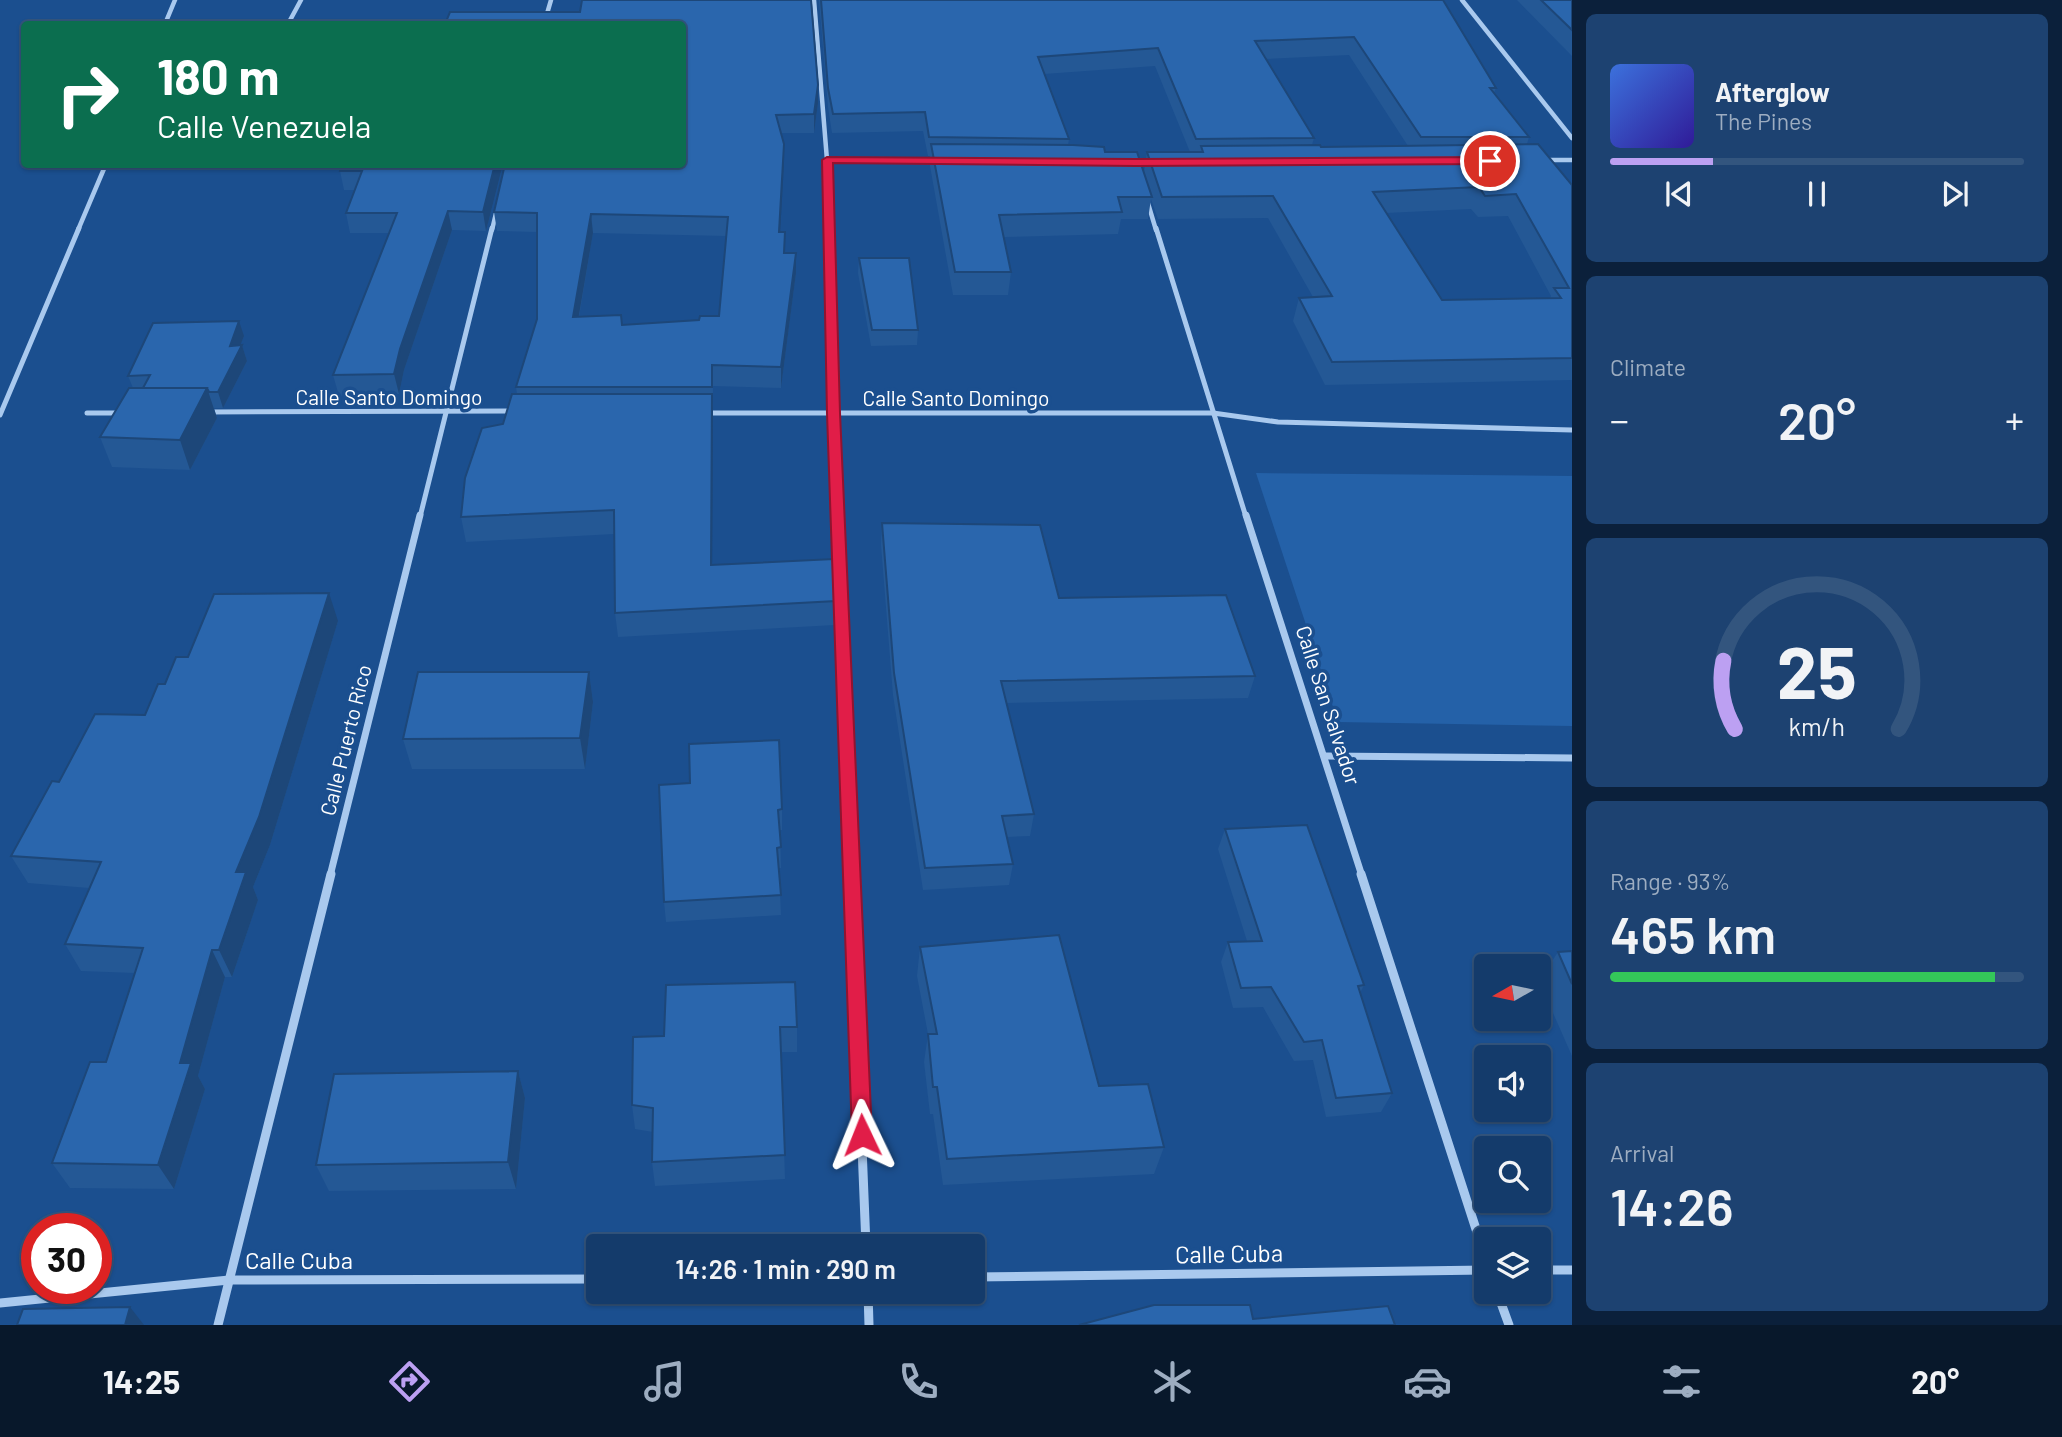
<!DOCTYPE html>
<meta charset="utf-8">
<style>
:root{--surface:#143b6b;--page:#1d4271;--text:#f1f3f6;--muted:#9dadc1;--line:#33557e;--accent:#bca0f2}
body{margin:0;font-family:Barlow,sans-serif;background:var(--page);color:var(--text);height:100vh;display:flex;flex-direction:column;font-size:26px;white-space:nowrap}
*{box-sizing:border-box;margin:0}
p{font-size:23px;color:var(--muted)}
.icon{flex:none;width:38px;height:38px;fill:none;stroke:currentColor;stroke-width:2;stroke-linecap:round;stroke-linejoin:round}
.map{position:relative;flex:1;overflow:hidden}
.side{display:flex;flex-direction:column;gap:14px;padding:14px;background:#0b203b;width:490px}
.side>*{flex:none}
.hud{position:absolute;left:21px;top:21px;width:665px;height:147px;border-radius:7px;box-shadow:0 2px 5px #0004,0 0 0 2px var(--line);background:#0b6e4f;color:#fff;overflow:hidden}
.needle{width:46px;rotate:261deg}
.buttons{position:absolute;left:1474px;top:954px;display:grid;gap:14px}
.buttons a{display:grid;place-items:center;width:77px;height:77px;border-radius:7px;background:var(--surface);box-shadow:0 2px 5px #0004,0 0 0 2px var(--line);font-size:35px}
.speed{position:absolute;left:21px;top:1213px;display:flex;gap:14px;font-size:35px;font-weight:700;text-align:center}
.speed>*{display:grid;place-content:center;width:91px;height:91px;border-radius:50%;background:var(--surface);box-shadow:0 2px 5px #0004,0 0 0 2px var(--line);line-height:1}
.speed .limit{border:10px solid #d22;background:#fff;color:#111}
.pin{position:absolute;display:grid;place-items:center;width:60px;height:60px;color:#fff;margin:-30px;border:4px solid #fff;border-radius:50%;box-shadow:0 2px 7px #0007}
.me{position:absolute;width:77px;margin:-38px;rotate:358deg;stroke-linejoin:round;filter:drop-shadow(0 0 5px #0008)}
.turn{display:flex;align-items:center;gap:24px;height:147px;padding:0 21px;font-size:32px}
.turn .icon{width:91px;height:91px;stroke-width:2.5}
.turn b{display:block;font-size:49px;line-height:60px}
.big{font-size:52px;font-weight:600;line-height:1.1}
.side .tile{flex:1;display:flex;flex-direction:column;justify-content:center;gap:10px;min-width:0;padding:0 24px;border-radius:10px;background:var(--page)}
.side .dial{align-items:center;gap:0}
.dial svg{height:182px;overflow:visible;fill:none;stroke:var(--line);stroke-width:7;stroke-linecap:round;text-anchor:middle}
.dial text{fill:var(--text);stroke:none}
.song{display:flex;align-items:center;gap:21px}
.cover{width:84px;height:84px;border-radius:10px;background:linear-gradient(135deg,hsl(220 70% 55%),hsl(250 70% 35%))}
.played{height:7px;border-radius:4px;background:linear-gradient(90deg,var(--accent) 25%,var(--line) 25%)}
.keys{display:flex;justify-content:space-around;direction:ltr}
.heat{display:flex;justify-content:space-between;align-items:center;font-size:38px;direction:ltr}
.charge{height:10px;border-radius:5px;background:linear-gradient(90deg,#34c759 93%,var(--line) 0)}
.trip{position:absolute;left:586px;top:1234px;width:399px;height:70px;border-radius:7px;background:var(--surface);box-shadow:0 2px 5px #0004,0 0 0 2px var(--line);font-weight:600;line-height:70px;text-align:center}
.dock{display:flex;height:112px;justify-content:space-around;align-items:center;background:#08182b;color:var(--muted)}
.dock .icon{width:49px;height:49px}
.dock .on{color:var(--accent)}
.dock b{font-size:32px;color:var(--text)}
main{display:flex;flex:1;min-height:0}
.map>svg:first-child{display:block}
.green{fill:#2461a8}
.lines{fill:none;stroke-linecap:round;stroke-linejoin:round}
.street-far3{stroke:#a9c9ee;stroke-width:4.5}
.street-far2{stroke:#a9c9ee;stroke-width:5}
.street-far1{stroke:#a9c9ee;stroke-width:7}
.street{stroke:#a9c9ee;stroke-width:9}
.wall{fill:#245895;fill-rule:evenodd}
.shaded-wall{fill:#1d4779}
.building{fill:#2a66ad;stroke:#1d4779;stroke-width:2;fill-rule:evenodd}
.route{fill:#e11d48;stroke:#92132f;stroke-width:2}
.labels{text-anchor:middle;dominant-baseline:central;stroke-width:7;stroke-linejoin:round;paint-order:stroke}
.street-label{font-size:21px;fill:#fff;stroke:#1b4f8f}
.near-street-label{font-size:24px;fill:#fff;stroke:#1b4f8f}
</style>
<main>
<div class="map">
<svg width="1572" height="1325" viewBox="0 0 1572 1325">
<rect width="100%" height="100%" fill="#1b4f8f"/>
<!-- green -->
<path class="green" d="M1256 473 1572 476V726L1338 722Z"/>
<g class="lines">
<!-- street-far3 -->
<g class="street-far3">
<path d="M814 0 827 160 829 230"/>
<path d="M1462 0 1572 138"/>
<path d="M165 24 175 0"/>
<path d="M288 24 301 0"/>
<path d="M544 24 551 0"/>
<path d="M827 160 938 161"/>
<path d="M1545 160H1572"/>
<path d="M1147 200 1156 230"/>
<path d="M78 230 106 164"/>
<path d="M492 230 497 209"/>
</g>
<!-- street-far2 -->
<g class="street-far2">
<path d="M829 228 837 517"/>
<path d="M1156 228 1246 517"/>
<path d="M207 412 513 411"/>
<path d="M87 413H121"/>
<path d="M704 413H1213L1278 422 1572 430"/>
<path d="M0 415 79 228"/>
<path d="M420 517 492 228"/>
</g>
<!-- street-far1 -->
<g class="street-far1">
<path d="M837 515 851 876"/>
<path d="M1246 515 1362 876"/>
<path d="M1326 756 1572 758"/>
<path d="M330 876 420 515"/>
</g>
<!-- street -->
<g class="street">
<path d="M851 874 866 1246"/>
<path d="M1361 874 1486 1260"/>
<path d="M1538 1270H1572"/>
<path d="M973 1277 1486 1270"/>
<path d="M868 1292 869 1325"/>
<path d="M1497 1292 1509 1325"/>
<path d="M0 1303 229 1280 598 1279"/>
<path d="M218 1325 331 874"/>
</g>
</g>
<!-- wall -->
<g class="wall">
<path d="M819 0H1443L1496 88 1494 93 1529 137 1527 144 1572 185V380L1325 385 1293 321 1299 298 1313 297 1268 218 1158 219 1151 199 1148 219H1121L1118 234 1004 237 1011 272 1008 295H953L930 166V156H928L923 131 832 133 828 107ZM1349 55 1408 146 1321 147 1312 145 1314 138 1265 59ZM1155 66 1190 152H1147L1144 172 1105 152 1068 145 1069 139 1044 74ZM1471 209 1478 217 1508 216 1551 296 1550 298 1442 300 1386 213Z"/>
<path d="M1517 0H1572V56Z"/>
<path d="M682 24 818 103 814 133H781L784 163 780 232 785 253 796 273 781 388 713 386 712 565 836 601 835 625 618 637 615 613 614 534 466 542 461 517 517 394 516 387 537 319V232L497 231 494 212ZM593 233 726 236 719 316 699 320 622 325 579 317Z"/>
<path d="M503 164 486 231 452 230 404 370 399 394 339 396 333 375 390 233H350L346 213 355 190H344L340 171Z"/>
<path d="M859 258 918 330 917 345 871 346 858 273Z"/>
<path d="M244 336 240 345H242L247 361 223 408H214L217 418 190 470 112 467 100 437 133 388 128 376Z"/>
<path d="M882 523 1059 598 1255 676 1248 698 1006 703 1034 814 1030 836 1007 837 1013 864 1009 885 923 890 893 695 881 545Z"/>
<path d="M338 621 270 845 253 887 258 900 232 977H225L198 1076 205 1089 174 1189 70 1188 52 1163 106 1062 135 973 81 971 65 944 89 888 28 883 11 856 59 782 145 715 165 684 188 657Z"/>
<path d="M589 672 593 702 585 769H412L403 739Z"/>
<path d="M690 783 782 809V830H780L781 868H779L781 915 666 922 664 902Z"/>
<path d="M1225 829 1364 985 1360 993 1392 1093 1381 1112 1326 1117 1313 1060 1294 1061 1263 1007 1233 1008 1221 962 1228 942 1247 941 1218 849Z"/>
<path d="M920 947 1099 1086 1164 1147 1154 1174 943 1185 933 1114H930L924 1062 928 1034 917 976Z"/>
<path d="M1572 951V1056L1539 981 1558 952Z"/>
<path d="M795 982 797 1027V1052H781L785 1179 655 1186 652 1162 653 1132 635 1129 632 1105 664 1036Z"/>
<path d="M518 1071 525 1098 516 1189 329 1191 316 1165Z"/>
</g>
<!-- shaded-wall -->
<g class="shaded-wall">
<path d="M818 85V103L814 133V114Z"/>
<path d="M784 144V163L779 252V232Z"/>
<path d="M495 164H503L486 231 483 212Z"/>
<path d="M448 211 452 230 404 370 399 394 394 374 400 349Z"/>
<path d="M591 214 593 233 575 338 573 317Z"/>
<path d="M796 253V273L781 388V367Z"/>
<path d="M239 321 244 336 236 356 242 345 247 361 223 408 218 392 230 346Z"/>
<path d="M207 388 217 418 190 470 180 440Z"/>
<path d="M712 394 713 418 712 589 711 565Z"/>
<path d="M329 593 338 621 270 845 253 887 258 900 232 977 219 950 236 872Z"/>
<path d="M589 672 593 702 585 769 580 738Z"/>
<path d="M212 950 225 977 198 1076 205 1089 174 1189 158 1165 180 1063Z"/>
<path d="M518 1071 525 1098 516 1189 508 1162Z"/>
<path d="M130 1307 144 1325H125Z"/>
</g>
<!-- building -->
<g class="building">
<path d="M582 0H811L818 85 814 114 776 115 784 144 779 232H785L784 253H796L781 367 712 365V387H516L537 319V213L494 212 505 164H682V24H445L450 12H580ZM591 214 728 217 719 316H700L699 320 622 325 621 315 573 317Z"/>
<path d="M821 0H1443L1496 88H1490L1529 137H1421L1354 37 1255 41 1314 138 1196 139 1158 48 1038 57 1069 139 929 137 925 112 833 114 828 88Z"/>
<path d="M1541 0H1572V30Z"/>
<path d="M931 144 1073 145 1104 147 1105 152H1137L1152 197H1118L1122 212 999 215 1011 272H955Z"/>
<path d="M1538 144 1572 185V358L1332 362 1299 298 1332 296 1273 196 1162 197 1147 152H1203L1201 146 1320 145 1321 147ZM1479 187 1485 196 1516 194 1569 288H1554L1561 298 1442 300 1373 192Z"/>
<path d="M342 164H495L483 212 448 211 400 349 394 374 333 375 397 213H346L362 171H340Z"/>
<path d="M859 258H909L918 330H872Z"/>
<path d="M239 321 230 346 242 345 218 392H209L207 388H143L150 375 128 376 153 323Z"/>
<path d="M129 388H207L180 440 100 437Z"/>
<path d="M512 394H712L711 565 834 559 836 601 615 613 614 510 461 517 465 478 482 428 503 424Z"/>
<path d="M882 523 1040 525 1059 598 1226 595 1255 676 1001 681 1034 814 1002 816 1013 864 925 868 894 673Z"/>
<path d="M329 593 259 817 236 872H246L219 950H212L180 1063H191L158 1165 52 1163 90 1062H106L143 948 65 944 101 862 11 856 52 781 59 782 95 714 145 715 158 684H165L176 657H188L214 594Z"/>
<path d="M418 672H589L580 738 403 739Z"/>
<path d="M779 740 782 809 778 810 781 847 777 848 781 895 664 902 659 785 690 783 689 744Z"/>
<path d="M1307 825 1364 985 1358 986 1392 1093 1336 1098 1322 1040 1304 1042 1271 987 1241 988 1228 942 1262 941 1225 829Z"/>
<path d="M1059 935 1099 1086 1148 1084 1164 1147 947 1159 937 1087H933L928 1034H937L920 947Z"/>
<path d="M1572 951V984L1558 952Z"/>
<path d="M795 982 797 1027H780L785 1155 652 1162 653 1108 632 1105 633 1037 664 1036 666 985Z"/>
<path d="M518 1071 508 1162 316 1165 334 1074Z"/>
<path d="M1154 1305H1250L1253 1319 1388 1306 1395 1325H1079Z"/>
<path d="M130 1307 125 1325H17L23 1309Z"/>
</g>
<!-- route -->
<path class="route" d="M827 157 1136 159 1490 157 1496 161 1490 164 1136 166 833 163 840 413 872 1135 869 1142 862 1145 855 1142 852 1135 827 413 822 160Z"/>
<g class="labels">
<!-- street labels -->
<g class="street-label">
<text x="389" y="396">Calle Santo Domingo</text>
<text x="956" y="397">Calle Santo Domingo</text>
<text transform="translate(1329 705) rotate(72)">Calle San Salvador</text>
<text transform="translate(345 740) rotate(-76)">Calle Puerto Rico</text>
</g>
<!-- near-street labels -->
<g class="near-street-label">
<text transform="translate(1229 1253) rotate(-1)">Calle Cuba</text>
<text x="299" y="1259">Calle Cuba</text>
</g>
</g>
</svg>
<div class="buttons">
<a><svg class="needle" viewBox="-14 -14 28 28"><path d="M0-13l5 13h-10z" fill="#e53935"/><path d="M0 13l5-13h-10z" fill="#9dadc1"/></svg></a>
<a><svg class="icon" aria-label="sound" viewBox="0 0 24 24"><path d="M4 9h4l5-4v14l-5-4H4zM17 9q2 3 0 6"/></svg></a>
<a><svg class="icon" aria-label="search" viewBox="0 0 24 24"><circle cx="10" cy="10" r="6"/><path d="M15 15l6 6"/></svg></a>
<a><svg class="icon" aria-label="layers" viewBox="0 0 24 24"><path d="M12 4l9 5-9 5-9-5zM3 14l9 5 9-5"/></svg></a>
</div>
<div class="speed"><div class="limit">30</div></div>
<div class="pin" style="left:1490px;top:161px;background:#d93025"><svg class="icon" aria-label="arrive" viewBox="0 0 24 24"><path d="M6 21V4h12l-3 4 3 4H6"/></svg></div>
<svg class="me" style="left:862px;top:1135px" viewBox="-20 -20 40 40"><path d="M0-17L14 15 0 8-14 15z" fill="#e11d48" stroke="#fff" stroke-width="4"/></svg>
<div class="trip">14:26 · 1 min · 290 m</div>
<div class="hud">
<div class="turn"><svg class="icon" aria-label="right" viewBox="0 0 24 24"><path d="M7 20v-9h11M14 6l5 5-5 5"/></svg><div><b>180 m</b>Calle Venezuela</div></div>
</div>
</div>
<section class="side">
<div class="tile">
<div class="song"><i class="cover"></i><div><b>Afterglow</b><p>The Pines</p></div></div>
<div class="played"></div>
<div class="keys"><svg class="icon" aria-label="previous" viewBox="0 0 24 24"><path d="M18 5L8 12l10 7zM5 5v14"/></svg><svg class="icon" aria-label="pause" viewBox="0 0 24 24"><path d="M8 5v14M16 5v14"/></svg><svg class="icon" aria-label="next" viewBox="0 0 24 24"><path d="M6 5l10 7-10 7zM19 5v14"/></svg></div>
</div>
<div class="tile"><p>Climate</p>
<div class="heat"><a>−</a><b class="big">20°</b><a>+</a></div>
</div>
<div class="tile dial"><svg viewBox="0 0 100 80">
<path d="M14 69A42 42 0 1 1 86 69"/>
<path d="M14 69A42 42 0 0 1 9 39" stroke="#bca0f2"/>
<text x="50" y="56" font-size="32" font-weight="700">25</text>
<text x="50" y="72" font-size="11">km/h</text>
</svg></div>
<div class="tile"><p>Range · 93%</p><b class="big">465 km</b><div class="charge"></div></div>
<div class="tile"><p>Arrival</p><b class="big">14:26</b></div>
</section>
</main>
<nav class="dock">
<b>14:25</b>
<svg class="icon on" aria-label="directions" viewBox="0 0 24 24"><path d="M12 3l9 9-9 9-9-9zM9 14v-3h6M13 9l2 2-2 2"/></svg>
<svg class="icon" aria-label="music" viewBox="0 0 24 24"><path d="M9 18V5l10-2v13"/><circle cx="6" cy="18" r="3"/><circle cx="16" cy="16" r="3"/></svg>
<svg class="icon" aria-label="phone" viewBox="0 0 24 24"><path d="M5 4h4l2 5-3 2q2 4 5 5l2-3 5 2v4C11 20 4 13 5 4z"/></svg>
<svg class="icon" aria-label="climate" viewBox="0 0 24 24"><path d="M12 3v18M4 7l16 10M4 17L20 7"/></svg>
<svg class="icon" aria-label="car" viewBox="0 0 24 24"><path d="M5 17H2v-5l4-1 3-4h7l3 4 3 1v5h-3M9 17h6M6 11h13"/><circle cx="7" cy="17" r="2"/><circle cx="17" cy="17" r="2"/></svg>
<svg class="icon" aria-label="filters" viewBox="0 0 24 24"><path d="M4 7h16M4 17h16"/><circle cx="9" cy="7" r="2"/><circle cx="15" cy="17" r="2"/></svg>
<b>20°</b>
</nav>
